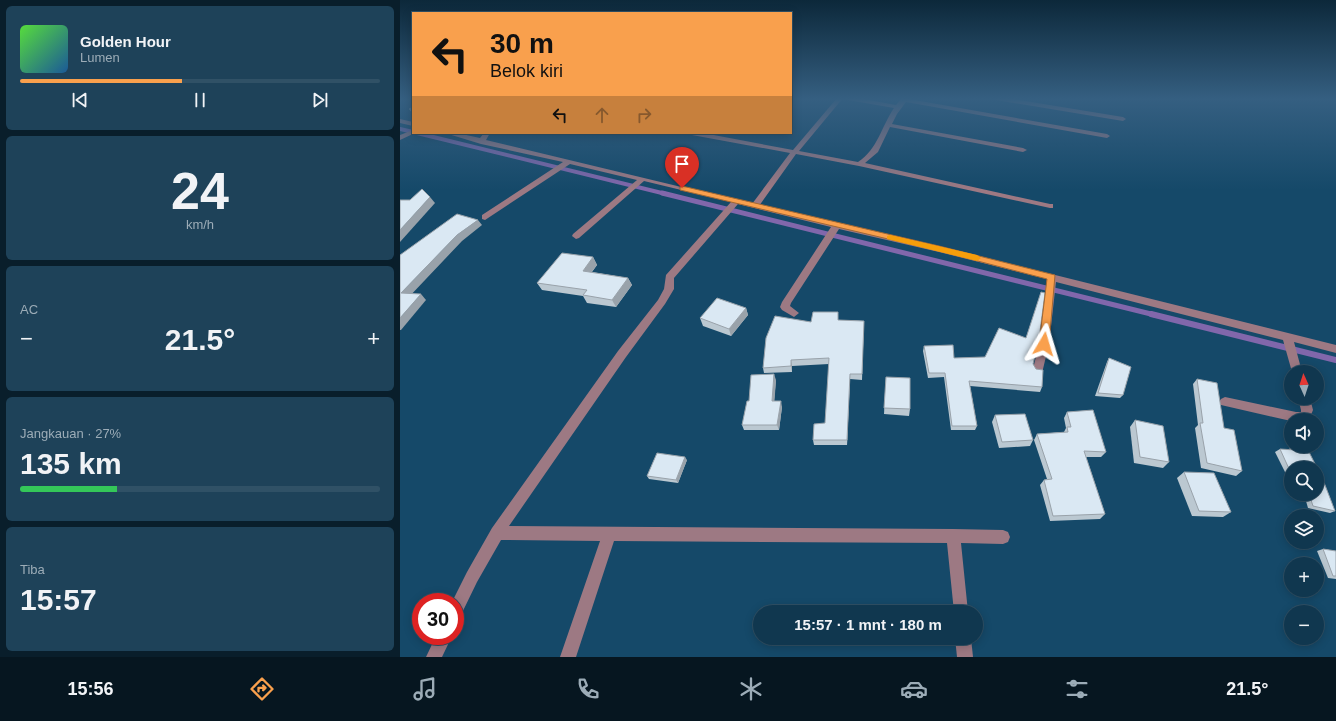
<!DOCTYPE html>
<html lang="id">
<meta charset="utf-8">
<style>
:root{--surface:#10374f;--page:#1e4259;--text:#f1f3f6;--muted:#9cacb7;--line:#305166;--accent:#f9a04d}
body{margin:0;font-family:Helvetica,sans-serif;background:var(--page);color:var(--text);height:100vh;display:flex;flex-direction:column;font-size:15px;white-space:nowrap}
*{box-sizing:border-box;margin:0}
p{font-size:13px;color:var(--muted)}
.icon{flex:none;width:22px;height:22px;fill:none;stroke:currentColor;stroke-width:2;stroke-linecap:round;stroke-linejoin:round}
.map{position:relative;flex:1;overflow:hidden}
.panel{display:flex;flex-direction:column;gap:6px;padding:6px;background:#091e2b;width:400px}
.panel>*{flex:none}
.hud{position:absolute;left:12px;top:12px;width:380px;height:122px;border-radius:0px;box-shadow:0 2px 10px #0003,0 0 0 1px var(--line);background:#f9a04d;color:#111;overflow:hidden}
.needle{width:26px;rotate:357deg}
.buttons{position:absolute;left:884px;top:365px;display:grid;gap:8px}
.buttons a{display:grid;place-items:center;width:40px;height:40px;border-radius:50%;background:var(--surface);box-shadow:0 2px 10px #0003,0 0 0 1px var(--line);font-size:20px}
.speed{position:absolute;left:12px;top:593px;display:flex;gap:8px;font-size:20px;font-weight:700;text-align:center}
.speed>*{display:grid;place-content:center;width:52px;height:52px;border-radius:50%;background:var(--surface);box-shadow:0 2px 10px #0003,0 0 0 1px var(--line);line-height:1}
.speed .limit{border:6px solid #d22;background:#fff;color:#111}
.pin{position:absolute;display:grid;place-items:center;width:34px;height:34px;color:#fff;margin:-41px -17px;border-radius:50% 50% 50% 0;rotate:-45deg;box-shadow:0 0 4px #0007}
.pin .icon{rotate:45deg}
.me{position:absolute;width:44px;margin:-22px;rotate:7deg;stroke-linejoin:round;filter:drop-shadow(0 0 3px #0008)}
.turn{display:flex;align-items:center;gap:14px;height:84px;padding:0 12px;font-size:18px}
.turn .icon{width:52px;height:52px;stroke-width:2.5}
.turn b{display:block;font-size:28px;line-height:34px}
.lanes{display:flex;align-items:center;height:38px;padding:0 12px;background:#0003;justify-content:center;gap:20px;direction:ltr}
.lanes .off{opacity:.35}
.big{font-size:30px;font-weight:800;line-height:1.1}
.panel .card{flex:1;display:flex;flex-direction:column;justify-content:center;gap:6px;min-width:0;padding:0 14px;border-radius:6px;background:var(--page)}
.panel .dial{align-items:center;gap:0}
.dial b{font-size:52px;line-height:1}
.song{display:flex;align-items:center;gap:12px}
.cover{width:48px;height:48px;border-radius:6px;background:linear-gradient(135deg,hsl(110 70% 55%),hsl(210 70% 35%))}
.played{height:4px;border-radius:2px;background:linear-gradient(90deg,var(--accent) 45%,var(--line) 45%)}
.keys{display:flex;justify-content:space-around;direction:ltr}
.heat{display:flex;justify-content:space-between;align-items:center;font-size:22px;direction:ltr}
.charge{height:6px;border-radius:3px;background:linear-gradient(90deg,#34c759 27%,var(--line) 0)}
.trip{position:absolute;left:353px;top:605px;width:230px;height:40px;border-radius:20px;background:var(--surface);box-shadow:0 2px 10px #0003,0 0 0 1px var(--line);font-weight:800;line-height:40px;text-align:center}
.tabs{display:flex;height:64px;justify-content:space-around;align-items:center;background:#061620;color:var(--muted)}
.tabs .icon{width:28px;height:28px}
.tabs .current{color:var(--accent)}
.tabs b{font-size:18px;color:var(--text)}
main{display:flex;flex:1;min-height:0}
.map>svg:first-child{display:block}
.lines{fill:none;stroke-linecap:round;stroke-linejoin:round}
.stream-far2{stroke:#8167ab;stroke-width:4}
.stream-far1{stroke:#8167ab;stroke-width:5}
.stream{stroke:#8167ab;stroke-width:6}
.minor{fill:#9d7983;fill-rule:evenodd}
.wall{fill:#bbc8d1}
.shaded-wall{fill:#99a2aa}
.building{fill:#dae8f3;stroke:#99a2aa}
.route{fill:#f9a04d;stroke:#a26832}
.slow{fill:#f59e0b}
</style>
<main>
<section class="panel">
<div class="card">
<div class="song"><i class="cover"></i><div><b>Golden Hour</b><p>Lumen</p></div></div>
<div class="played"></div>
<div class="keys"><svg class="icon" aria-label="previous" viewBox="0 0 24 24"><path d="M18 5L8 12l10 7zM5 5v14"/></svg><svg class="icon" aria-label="pause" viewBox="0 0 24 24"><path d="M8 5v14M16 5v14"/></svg><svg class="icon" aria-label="next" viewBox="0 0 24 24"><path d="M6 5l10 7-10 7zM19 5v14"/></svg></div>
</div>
<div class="card dial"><b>24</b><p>km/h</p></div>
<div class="card"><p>AC</p>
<div class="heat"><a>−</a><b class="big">21.5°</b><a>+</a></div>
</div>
<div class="card"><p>Jangkauan · 27%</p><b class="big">135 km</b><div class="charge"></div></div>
<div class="card"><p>Tiba</p><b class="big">15:57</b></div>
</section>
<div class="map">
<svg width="936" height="657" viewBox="0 0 936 657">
<rect width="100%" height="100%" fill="#154969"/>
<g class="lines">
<!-- stream-far2 -->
<g class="stream-far2">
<path d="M0 129 13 132"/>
<path d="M17 133 266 194"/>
</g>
<!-- stream-far1 -->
<path class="stream-far1" d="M262 193 755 315"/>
<!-- stream -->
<path class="stream" d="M751 314 936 360"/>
<!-- minor -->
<g class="minor">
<path d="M437 98H443L399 151 458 162C478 149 481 127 494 108L448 100 445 98H458L496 105 501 99 510 98 509 99 707 134 710 136 707 138 506 102 497 114 492 124 623 148 627 150 623 152 490 127 478 152 465 163 650 204H653V208H650L459 166 396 154 359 206 539 246 936 345V353L894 342 902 372H892L883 340 656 282 649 344 643 369 642 372 638 373 634 372 633 369 639 344 647 279 539 252 439 229 391 303 390 306 399 313 394 317 382 310 380 307 382 302 431 227 338 204 274 278V289L265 304 226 357 109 526 553 529 603 530 608 532 610 537 608 542 603 544 561 543 568 612H554L547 543 214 541 176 657H160L200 541 101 540 77 582 60 617 55 619V602H52L67 572 92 528 218 351 258 300 264 289 266 275 331 202 244 181 179 238 176 239 172 236 173 234 237 180 170 164 85 220 82 219V215L163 162 81 144 45 133H57L80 138 84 133H90L86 140 352 204 390 153 292 135 289 133H303L393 150Z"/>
<path d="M593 98H607L723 117 726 119 723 121 596 100Z"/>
<path d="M0 119 13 122V126L0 123Z"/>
<path d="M13 130V133H15L0 140V135Z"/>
<path d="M825 397 896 412H901V410L898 398H910L913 410 909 420 891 421 821 405 819 402 821 399Z"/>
<path d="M36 636H52L42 657H26Z"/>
<path d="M555 638H571L573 657H557Z"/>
</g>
</g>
<!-- wall -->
<g class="wall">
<path d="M13 107V114L9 109Z"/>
<path d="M193 257 197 265 192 272 228 278 232 285 216 307 187 303 183 296 142 290 137 283Z"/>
<path d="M346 308 348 315 331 336 303 326 300 318Z"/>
<path d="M438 312V320L464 321 462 380 450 379 447 445H414L413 440 425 423 429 364 392 366V372L364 373 363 368Z"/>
<path d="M524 346 554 358 633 364 642 387 640 392 570 386 577 426 575 430H551L544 377 528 378 523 351Z"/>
<path d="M709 358 723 395 720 398 695 396 707 362Z"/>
<path d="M486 377 510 409 509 416 484 414Z"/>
<path d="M797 379 824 428 842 471 836 476 801 468 795 428 798 425 793 384Z"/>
<path d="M376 380 374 401 382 407 379 430H344L342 425 349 401Z"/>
<path d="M667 412 706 452 701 457H686L705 514 700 519 650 521 640 485 644 480 647 479 634 440 637 434 664 432 666 428 664 418Z"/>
<path d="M595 415 633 440 630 446 599 448 592 422Z"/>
<path d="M735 420 769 462 763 468 734 463 730 427Z"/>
<path d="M891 445V446H906L891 468V474H886L875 452 880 449 890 450 889 446Z"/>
<path d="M287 460 278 483 249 479 247 476Z"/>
<path d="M784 472 831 512 823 517 792 516 777 478Z"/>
<path d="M904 494H917L935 511 930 513 908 508Z"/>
<path d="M923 549 936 551V579L928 578 917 551Z"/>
</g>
<!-- shaded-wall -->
<g class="shaded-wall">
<path d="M30 197 35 203 0 242V230Z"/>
<path d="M78 220 82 225 62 241 7 299 1 293 57 235Z"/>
<path d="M193 257 197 265 187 278 183 271Z"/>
<path d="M228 278 232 285 216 307 212 300Z"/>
<path d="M21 294 26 300 1 330H0V318Z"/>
<path d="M346 308 348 315 331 336 329 329Z"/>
<path d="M391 360 392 366V372L391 366Z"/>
<path d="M374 374 376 380 374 407 372 401Z"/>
<path d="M450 374V379L447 445V440Z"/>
<path d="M381 401 382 407 379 430 377 425Z"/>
<path d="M285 457 287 460 278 483 276 480Z"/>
</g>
<!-- building -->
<g class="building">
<path d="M13 107V111L9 109Z"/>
<path d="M22 189 30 197 0 230V200H10Z"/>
<path d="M57 214 78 220 57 235 1 293 21 294 0 318V255Z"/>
<path d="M162 253 193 257 183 271 228 278 212 300 183 295 187 290 137 283Z"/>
<path d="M641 292 645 293 639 339 633 364 636 369 643 370 642 387 569 381 577 426H552L545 373H529L524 346 553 345 554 358 585 357 599 328 626 338Z"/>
<path d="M317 298 346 308 329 329 300 318Z"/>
<path d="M413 312H438V320L464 321 462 374H450L447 440H413L414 424 425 423 429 358 391 360V366L363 368 366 338 375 316 411 322Z"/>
<path d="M709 358 731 367 723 395 698 393Z"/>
<path d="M374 374 372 401H381L377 425H342L347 401H349L351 375Z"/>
<path d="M486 377 510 378V409L484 408Z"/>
<path d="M797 379 817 383 824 428 834 430 842 471 807 463 800 423H803Z"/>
<path d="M693 410 706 452 684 451 705 514 653 516 644 480 652 479 637 434 668 432 667 427H671L667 412Z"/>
<path d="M625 414 633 440 602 442 595 415Z"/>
<path d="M735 420 763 426 769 462 740 457Z"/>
<path d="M894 446H906L917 468H891V471H890L880 449 896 450Z"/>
<path d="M257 453 285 457 276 480 247 476Z"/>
<path d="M917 469 925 485 935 511 913 506 909 494H917Z"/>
<path d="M784 472 814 473 831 512 799 511Z"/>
<path d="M923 549 936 551V576H933Z"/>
</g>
<!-- sky -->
<linearGradient id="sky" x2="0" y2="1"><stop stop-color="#0c283a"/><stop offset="0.52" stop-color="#355f81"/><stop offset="1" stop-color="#355f81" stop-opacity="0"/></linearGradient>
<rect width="936" height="190" fill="url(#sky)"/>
<!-- route -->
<path class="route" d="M282 186 539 246 655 275 649 344 644 348 639 344 647 279 539 251 280 190V187Z"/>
<!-- slow -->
<path class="slow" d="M490 235 577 255 581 258 577 261 487 239V236Z"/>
</svg>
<div class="buttons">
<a><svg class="needle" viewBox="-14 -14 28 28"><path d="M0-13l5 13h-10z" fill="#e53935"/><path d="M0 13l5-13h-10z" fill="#9cacb7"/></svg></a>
<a><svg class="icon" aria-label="sound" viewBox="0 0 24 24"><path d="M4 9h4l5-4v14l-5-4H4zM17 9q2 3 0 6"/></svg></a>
<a><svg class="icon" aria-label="search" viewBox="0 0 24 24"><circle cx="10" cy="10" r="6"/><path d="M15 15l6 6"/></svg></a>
<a><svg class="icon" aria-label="layers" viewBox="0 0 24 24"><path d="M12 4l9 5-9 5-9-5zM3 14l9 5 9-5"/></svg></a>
<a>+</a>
<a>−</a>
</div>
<div class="speed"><div class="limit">30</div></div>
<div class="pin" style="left:282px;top:188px;background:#d93025"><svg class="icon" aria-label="arrive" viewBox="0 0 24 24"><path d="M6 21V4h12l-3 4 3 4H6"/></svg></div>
<svg class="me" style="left:644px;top:344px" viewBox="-20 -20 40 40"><path d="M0-17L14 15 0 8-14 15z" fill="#f9a04d" stroke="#fff" stroke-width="4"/></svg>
<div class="trip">15:57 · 1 mnt · 180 m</div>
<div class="hud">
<div class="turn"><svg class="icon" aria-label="left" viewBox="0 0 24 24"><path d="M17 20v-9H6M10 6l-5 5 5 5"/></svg><div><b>30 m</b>Belok kiri</div></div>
<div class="lanes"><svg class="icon" aria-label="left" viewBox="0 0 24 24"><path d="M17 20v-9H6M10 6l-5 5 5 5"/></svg><svg class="icon off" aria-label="ahead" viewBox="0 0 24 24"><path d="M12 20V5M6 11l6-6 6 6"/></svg><svg class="icon off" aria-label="right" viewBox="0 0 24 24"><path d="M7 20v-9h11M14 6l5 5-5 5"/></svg></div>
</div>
</div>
</main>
<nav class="tabs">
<b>15:56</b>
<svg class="icon current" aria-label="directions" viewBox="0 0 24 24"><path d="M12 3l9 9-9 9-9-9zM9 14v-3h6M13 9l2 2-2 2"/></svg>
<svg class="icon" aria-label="music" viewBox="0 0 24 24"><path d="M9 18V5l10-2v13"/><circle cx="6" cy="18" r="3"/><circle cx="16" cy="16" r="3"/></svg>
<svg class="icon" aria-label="phone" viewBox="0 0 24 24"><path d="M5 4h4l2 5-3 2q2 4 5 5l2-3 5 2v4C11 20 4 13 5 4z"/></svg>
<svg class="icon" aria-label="climate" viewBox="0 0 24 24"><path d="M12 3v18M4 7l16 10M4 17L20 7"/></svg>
<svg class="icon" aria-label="car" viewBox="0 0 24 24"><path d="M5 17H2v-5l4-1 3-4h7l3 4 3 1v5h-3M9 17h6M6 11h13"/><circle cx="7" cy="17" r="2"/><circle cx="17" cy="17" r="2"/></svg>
<svg class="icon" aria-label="filters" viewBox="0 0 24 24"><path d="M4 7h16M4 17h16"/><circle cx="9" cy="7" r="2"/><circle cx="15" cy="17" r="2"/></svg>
<b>21.5°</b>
</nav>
